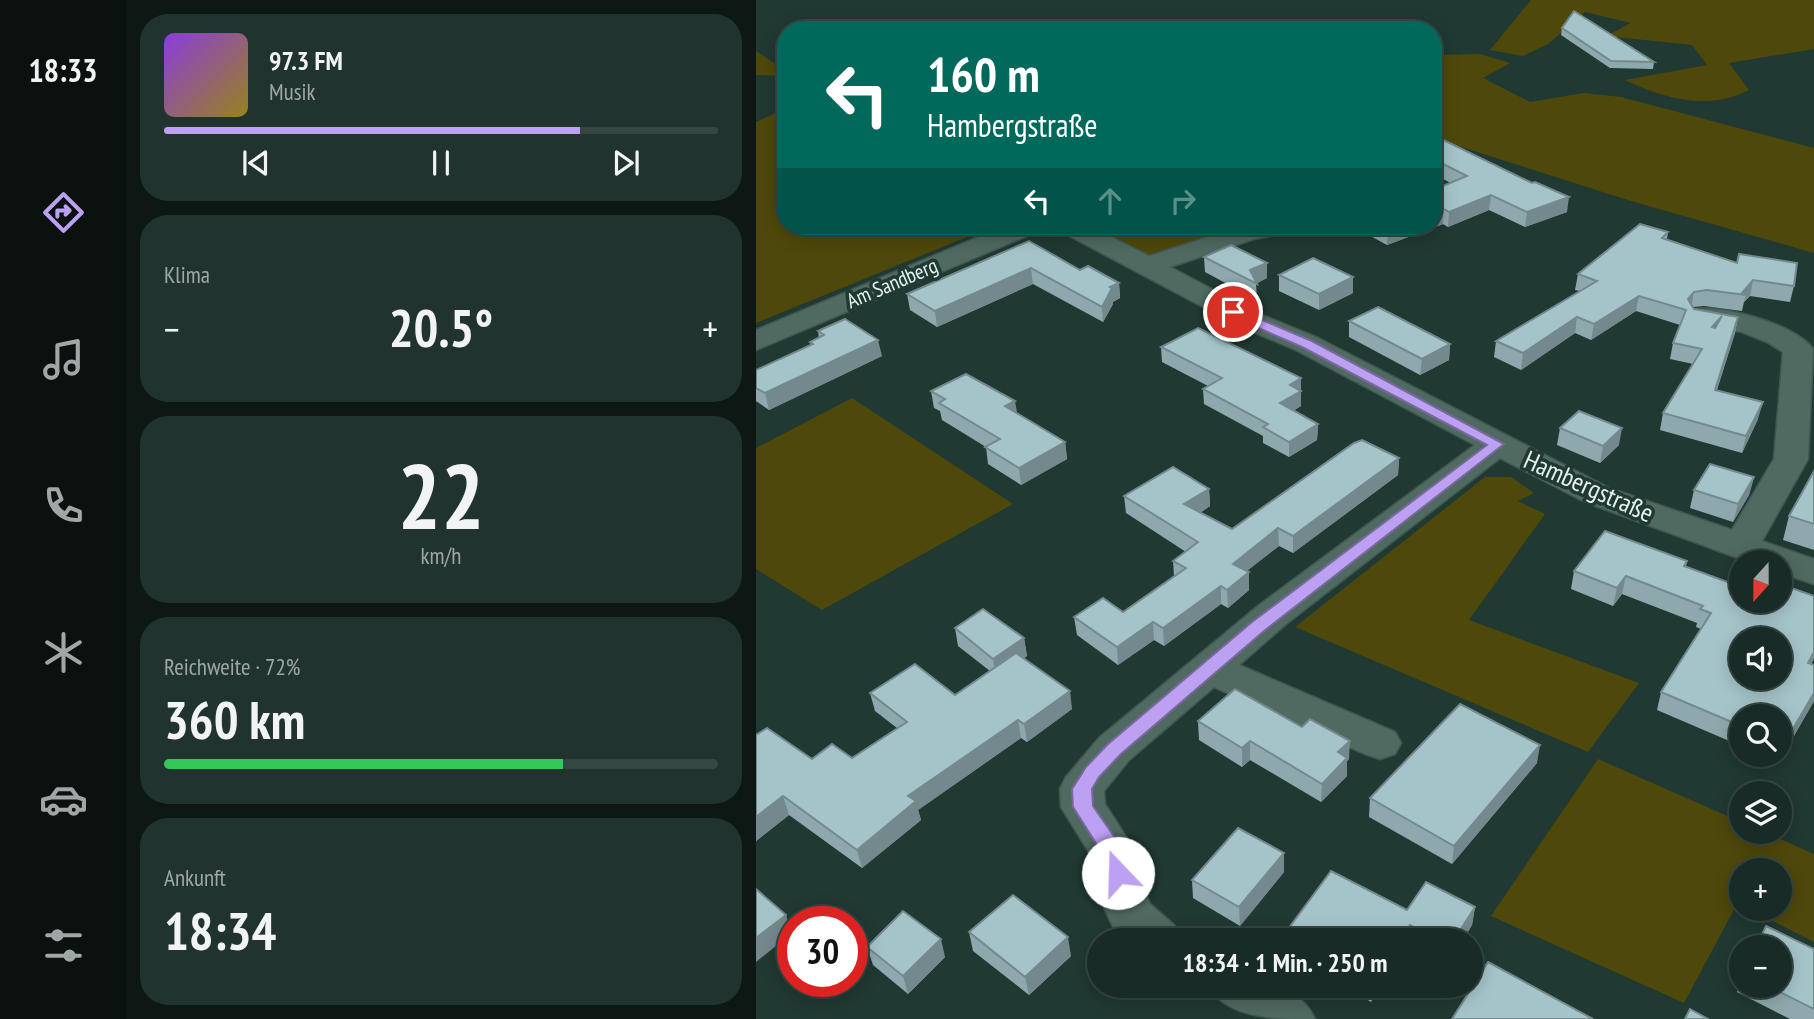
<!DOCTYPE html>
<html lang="de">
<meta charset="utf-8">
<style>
:root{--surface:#182b26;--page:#21332e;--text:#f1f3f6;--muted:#9fa7a7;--line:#364743;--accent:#bca0f2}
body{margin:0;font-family:"PT Sans Narrow",sans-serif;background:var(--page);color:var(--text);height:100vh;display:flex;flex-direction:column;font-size:26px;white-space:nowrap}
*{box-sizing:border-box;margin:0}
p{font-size:23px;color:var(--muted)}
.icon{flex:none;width:38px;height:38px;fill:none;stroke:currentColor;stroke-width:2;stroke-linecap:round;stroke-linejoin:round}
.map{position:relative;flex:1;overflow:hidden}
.sheet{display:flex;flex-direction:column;gap:14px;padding:14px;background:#0d1815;width:630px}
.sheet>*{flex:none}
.banner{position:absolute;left:21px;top:21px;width:665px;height:214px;border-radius:28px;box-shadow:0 4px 18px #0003,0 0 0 2px var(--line);background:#00695c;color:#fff;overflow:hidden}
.needle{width:46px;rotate:201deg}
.fabs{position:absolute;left:973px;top:550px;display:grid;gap:14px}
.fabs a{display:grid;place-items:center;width:63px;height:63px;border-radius:50%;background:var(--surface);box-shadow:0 4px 18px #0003,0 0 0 2px var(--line);font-size:35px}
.speed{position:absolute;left:21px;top:906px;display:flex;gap:14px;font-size:35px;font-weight:700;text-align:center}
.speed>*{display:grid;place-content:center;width:91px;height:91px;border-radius:50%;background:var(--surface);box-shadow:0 4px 18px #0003,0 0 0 2px var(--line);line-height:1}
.speed .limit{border:10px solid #d22;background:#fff;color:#111}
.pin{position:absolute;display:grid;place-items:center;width:60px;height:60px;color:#fff;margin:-30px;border:4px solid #fff;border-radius:50%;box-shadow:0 2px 7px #0007}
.me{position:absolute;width:77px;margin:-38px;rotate:339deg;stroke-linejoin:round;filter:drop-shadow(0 0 5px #0008)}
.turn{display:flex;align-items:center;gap:24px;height:147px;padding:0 35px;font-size:32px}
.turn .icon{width:91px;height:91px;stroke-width:2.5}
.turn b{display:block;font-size:49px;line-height:60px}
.lanes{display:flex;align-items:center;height:66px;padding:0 35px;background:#0003;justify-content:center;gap:35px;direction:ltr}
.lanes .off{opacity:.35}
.big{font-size:52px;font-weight:700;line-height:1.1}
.sheet .widget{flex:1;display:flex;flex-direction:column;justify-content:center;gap:10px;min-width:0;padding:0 24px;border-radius:28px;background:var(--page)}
.sheet .dial{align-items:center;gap:0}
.dial b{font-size:91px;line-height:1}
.song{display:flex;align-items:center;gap:21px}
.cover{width:84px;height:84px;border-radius:10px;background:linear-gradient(135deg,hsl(270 70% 55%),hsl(50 70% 35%))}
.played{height:7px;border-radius:4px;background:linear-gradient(90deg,var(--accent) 75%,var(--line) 75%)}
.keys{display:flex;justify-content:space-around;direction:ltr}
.heat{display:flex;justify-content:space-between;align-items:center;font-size:38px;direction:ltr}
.charge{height:10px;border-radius:5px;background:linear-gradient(90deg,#34c759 72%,var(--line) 0)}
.trip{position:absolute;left:331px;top:928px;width:396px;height:70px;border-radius:35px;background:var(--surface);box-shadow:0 4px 18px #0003,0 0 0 2px var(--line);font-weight:700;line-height:70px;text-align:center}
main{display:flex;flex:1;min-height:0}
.tabs{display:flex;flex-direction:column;width:126px;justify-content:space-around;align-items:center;background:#0a110f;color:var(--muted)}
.tabs .icon{width:49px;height:49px}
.tabs .current{color:var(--accent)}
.tabs b{font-size:32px;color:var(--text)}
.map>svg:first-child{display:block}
.green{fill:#4e480b}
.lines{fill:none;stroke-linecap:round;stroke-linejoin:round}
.street-casing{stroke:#405751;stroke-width:3}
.street{fill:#4f6a61;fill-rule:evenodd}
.wall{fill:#8ea9ad;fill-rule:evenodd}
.shaded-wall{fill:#74898d}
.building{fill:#a5c4c9;stroke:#74898d;stroke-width:2;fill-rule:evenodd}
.route{fill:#bca0f2;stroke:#7a689d;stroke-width:2}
.labels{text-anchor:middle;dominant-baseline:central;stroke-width:7;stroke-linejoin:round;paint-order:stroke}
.far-street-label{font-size:21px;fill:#e3f2ed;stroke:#203932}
.street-label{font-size:26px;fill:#e3f2ed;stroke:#203932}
</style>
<main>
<nav class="tabs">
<b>18:33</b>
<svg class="icon current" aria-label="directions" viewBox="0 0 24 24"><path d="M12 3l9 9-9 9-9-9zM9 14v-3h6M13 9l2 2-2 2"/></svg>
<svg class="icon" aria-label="music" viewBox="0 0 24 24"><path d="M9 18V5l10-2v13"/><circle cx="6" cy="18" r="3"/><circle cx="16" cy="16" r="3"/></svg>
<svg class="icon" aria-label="phone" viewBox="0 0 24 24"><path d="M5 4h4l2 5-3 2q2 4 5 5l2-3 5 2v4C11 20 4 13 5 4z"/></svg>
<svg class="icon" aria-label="climate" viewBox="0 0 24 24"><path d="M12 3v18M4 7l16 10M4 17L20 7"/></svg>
<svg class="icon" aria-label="car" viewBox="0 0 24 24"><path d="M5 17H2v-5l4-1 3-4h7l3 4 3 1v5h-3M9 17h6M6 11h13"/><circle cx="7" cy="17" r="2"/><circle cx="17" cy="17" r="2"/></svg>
<svg class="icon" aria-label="filters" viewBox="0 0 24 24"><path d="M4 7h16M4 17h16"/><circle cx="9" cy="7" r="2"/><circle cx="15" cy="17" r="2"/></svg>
</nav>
<section class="sheet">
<div class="widget">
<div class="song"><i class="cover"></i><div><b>97.3 FM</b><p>Musik</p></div></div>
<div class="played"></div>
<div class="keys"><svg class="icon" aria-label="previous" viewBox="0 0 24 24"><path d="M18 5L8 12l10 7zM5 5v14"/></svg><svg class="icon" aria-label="pause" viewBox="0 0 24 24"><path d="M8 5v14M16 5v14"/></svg><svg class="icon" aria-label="next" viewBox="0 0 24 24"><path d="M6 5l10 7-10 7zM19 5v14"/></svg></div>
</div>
<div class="widget"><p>Klima</p>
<div class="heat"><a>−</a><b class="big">20.5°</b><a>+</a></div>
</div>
<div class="widget dial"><b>22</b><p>km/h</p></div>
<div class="widget"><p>Reichweite · 72%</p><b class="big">360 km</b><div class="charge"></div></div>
<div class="widget"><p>Ankunft</p><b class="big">18:34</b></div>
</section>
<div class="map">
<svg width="1058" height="1019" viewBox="0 0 1058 1019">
<rect width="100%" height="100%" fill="#203932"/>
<!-- green -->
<g class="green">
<path d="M775 0H1058V49L973 63 993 90C952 111 909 99 869 80L951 65 936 45 850 36 875 23 829 12 792 44 767 56 734 50Z"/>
<path d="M0 51 30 71V76L0 75Z"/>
<path d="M724 54 754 63 727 78 774 102 828 93 865 97 1058 148V253L875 201 677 138V55Z"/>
<path d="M30 108V226H238L0 323V122Z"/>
<path d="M315 226H489L492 232 391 266Z"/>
<path d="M96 398 257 504 66 610 0 569V448Z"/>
<path d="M729 477H755L778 493 762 501 789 514 713 620 883 683 832 752 539 627Z"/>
<path d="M842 759 985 822V831H1006L1058 854V942L991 908H1024V870H985V905L981 904 928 1003 735 916Z"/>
</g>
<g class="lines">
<defs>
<g id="street">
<path d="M249 226H284L280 232 0 350V330Z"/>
<path d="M302 226H334L393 256 486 226H537L533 232 498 239 414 267 501 313 562 338 853 488 976 530 1018 459 1027 352 1011 342 986 332 935 322 931 316 935 310C964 303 1039 324 1057 349L1052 459 1006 541 1058 559V584L1024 573V562H993L829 502 744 458 530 624 483 665 639 732 645 743 639 754 624 759 609 754 458 687 373 760 348 791 349 804 381 854 389 892 394 904 418 925 425 940H368L359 931 341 892 336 857 305 807 304 789 310 777 343 738 502 606 719 445 540 350 481 325 306 232Z"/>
<path d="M451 985C492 985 538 975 559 1019 518 1019 472 1019 451 985Z"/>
</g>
</defs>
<!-- street casing -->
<use href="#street" class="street-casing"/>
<!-- street -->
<use href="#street" class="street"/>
</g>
<!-- wall -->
<g class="wall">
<path d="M806 28 898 62 897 69 854 68 805 35Z"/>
<path d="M677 135 811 212 769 227 733 210 692 227 687 224 631 245 596 226H677L695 183 677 174Z"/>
<path d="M912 232 911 239 1038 286 1034 302 994 296 988 302 986 311 948 306 937 307 938 309 982 317 979 333 961 390 1002 419 986 453 904 430 907 413 937 364 914 359 917 343 924 325 880 311 835 340 819 333 765 370 738 357 740 341 824 291 819 290 822 274ZM966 316 959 328 956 327Z"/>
<path d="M273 241 324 270 363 283 364 298 357 302V304L347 322 277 284 181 327 154 310 151 294Z"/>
<path d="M448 257 511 278 500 283 501 300 449 272Z"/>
<path d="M523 275 597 277V293L563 310 523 291Z"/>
<path d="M593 321 694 344 693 360 664 375 593 337Z"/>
<path d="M62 331 126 356 13 410 0 401V370L55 345 54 342 63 338Z"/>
<path d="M405 347 545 378V406L537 411 562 424 561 440 533 457 507 443V436L448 404 447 389 452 386 406 362Z"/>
<path d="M175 391 261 413 309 442 311 459 265 485 232 464 230 447 186 420 184 411 178 408Z"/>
<path d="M804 428 863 445 844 463 801 445Z"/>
<path d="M643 458 642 475 537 553 523 546 490 571 493 590 472 608 465 604 408 646 398 640 362 665 321 635 318 617 367 612 418 576 417 561 430 552 370 513 368 496 453 489 454 506 444 513 476 529Z"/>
<path d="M1058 471V550L1027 540 1033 516Z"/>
<path d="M998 477 993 495 977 522 934 508 938 490Z"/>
<path d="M931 561 930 566 1058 665V701L1023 762 1004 754H1024V716H985V746L901 710 905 692 945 629 940 627 941 623 866 594 857 606 815 589 818 571Z"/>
<path d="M199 628 268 638 271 656 268 658 316 709 271 742 265 738 162 810 165 820 106 868 33 815 0 841V735L56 759 96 758 141 728 119 711 114 693 199 695 234 671 202 646Z"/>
<path d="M442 721 593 759 591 761V776L565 802 494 760 486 767 443 740Z"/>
<path d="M781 763 696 864 613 817 614 798Z"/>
<path d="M528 872 484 926 437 898 436 880Z"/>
<path d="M719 907 716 925 707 940H527V936L651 910Z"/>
<path d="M213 932 315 956 273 995 217 951Z"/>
<path d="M111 947 189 957 152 994 117 965Z"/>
<path d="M1058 949V1019H1034L981 992 985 980V985H1024Z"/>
<path d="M585 985H625L615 1002Z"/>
</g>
<!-- shaded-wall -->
<g class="shaded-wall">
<path d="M735 195 733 210 692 227 693 212Z"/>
<path d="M813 197 811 212 769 227 771 212Z"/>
<path d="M688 209 687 224 631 245 632 230 644 226H677V213Z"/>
<path d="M511 263V278L500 284 494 270Z"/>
<path d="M275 268 277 284 181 327 179 311Z"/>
<path d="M597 277V293L563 310V294Z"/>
<path d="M997 280 994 296 988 302 990 295 986 293Z"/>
<path d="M363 283 364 298 357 302V304L347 322 346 307 354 287Z"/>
<path d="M938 292 935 307 932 299Z"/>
<path d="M883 296 880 311 835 340 838 324Z"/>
<path d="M821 317 819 333 765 370 767 353Z"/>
<path d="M982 317 979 333 955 406 959 390Z"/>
<path d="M122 340 126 356 13 410 9 393Z"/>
<path d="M694 344 693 360 664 375 666 359Z"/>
<path d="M545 378V406L524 419V403L534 385Z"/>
<path d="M259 401 262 418 249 406Z"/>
<path d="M1007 402 1002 419 986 453 990 436Z"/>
<path d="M562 424 561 440 533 457V442Z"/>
<path d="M866 428 863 445 844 463 847 446Z"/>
<path d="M309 442 311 459 265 485 263 468Z"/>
<path d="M643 458 642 475 537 553V536Z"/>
<path d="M998 477 993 495 977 522 982 504Z"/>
<path d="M453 489 454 506 429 522 428 504Z"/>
<path d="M522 528 523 546 477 582V564Z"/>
<path d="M493 572V590L472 608 471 590Z"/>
<path d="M870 576 866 594 857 606 861 588Z"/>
<path d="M465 586V604L408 646 407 628Z"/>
<path d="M397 622 398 640 362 665 361 647Z"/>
<path d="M268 638 271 656 240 677 237 659Z"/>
<path d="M1058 652V659L1046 681 1052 663Z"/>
<path d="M314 691 316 709 271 742 268 724Z"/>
<path d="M1058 693V701L1023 762 1028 744Z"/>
<path d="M262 720 265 738 162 810 165 820 106 868 101 850 152 796Z"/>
<path d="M494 741V760L486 767V748Z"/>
<path d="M594 741 593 759 591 761V776L565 802 566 784 582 752Z"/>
<path d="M784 745 781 763 696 864 698 846Z"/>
<path d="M27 796 33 815 0 841V817Z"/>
<path d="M528 853V872L484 926 483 907Z"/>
<path d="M719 907 716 925 707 940H698Z"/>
<path d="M30 915 36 933 0 962V938Z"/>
<path d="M654 925 653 940H644Z"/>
<path d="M312 937 315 956 273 995 269 977Z"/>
<path d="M185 939 189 957 152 994 147 976Z"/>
<path d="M616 985H625L615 1002Z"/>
</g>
<!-- building -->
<g class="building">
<path d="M818 11 898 62 855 61 806 28Z"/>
<path d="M677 135 776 183 779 182 813 197 771 212 735 195 693 212 688 209 677 213V190L711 176 677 159Z"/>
<path d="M884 224 912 232 906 238 981 263 983 254 1041 263 1038 286 997 280 986 293 990 295 951 290 938 292 932 299 938 309 982 317 959 390 1007 402 990 436 907 413 946 349 917 343 930 310 883 296 838 324 821 317 767 353 740 341 841 281 822 274ZM966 316 959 328 956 327Z"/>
<path d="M624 226H644L632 230Z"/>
<path d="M273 241 324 270 332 266 363 283 354 287 356 288 346 307 275 268 179 311 151 294Z"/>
<path d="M475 245 511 263 494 270 501 284 448 257Z"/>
<path d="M557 258 597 277 563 294 523 275Z"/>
<path d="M622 307 694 344 666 359 593 321Z"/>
<path d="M89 319 122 340 9 393 0 388V370L57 344 54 342 68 335 62 331Z"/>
<path d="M442 328 545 378 534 385 545 391 524 403 562 424 533 442 507 427 512 424 447 389 466 378 405 347Z"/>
<path d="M210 374 259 401 249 406 309 442 263 468 229 447 244 439 183 403 189 399 175 391Z"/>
<path d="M823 411 866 428 847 446 804 428Z"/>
<path d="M606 440 643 458 537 536 522 528 477 564 493 572 471 590 465 586 407 628 397 622 361 647 318 617 347 598 367 612 430 568 417 561 442 542 368 496 417 467 453 489 428 504 476 529 598 443Z"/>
<path d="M954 464 998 477 982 504 938 490Z"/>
<path d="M1058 471V524L1033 516Z"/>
<path d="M849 531 931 561 928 566 985 587V600H1024V598L1026 599 1033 587 1058 596V652L1052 663 1058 665V693L1028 744 1024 742V716H985V726L905 692 955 613 944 609 947 606 870 576 861 588 818 571ZM985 639H1024V677H985Z"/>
<path d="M227 609 268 638 237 659 199 628Z"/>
<path d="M260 653 314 691 268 724 262 720 152 796 160 801 101 850 27 796 0 817V735L11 728 56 759 76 744 96 758 151 722 114 693 159 664 199 695Z"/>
<path d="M479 689 546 727 554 719 594 741 582 752 591 758 566 784 494 741 486 748 442 721Z"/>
<path d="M704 704 784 745 698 846 614 798Z"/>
<path d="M482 828 528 853 483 907 436 880Z"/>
<path d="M575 871 651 910 670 882 719 907 698 940H683L654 925 644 940H535L527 936Z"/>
<path d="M0 889 30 915 0 938Z"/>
<path d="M257 895 312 937 269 977 213 932Z"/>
<path d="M147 911 185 939 147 976 111 947Z"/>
<path d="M1010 926 1058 949V1009L1010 985H1024V947H1000Z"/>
<path d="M732 962 837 1019H696Z"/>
<path d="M934 1009 952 1019H929Z"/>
</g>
<!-- route -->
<path class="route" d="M477 308 556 341 748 444 508 631 365 754 343 777 336 789 337 806 366 848 372 873 369 879 362 882 354 879 348 856 317 807 316 789 330 767 352 744 496 622 731 445 546 347 473 315 471 312Z"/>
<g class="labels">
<!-- far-street labels -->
<g class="far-street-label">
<text transform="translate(136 283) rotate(-23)">Am Sandberg</text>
</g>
<!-- street labels -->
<g class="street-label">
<text transform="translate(833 486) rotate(24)">Hambergstraße</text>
</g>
</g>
</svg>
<div class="fabs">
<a><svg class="needle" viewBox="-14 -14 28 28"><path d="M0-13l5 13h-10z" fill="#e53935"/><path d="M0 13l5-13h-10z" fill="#9fa7a7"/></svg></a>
<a><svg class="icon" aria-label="sound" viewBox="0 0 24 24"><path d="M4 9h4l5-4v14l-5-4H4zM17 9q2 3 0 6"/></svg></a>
<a><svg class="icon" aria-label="search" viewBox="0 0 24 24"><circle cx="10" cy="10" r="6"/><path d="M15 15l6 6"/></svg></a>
<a><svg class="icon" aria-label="layers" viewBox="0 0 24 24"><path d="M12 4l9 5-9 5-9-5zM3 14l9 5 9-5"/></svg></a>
<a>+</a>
<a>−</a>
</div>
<div class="speed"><div class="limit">30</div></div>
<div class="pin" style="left:477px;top:312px;background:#d93025"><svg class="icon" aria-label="arrive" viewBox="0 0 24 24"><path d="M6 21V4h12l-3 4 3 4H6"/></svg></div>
<svg class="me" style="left:362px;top:873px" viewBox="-20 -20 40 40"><circle r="19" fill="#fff"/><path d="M0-13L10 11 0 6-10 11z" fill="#bca0f2"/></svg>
<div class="trip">18:34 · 1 Min. · 250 m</div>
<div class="banner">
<div class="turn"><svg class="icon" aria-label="left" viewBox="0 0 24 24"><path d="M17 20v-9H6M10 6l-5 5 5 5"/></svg><div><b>160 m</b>Hambergstraße</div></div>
<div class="lanes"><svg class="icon" aria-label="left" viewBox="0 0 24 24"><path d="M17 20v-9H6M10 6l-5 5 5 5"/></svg><svg class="icon off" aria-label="ahead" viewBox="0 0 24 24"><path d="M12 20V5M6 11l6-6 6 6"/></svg><svg class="icon off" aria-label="right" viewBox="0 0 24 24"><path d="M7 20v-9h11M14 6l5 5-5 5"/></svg></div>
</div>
</div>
</main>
